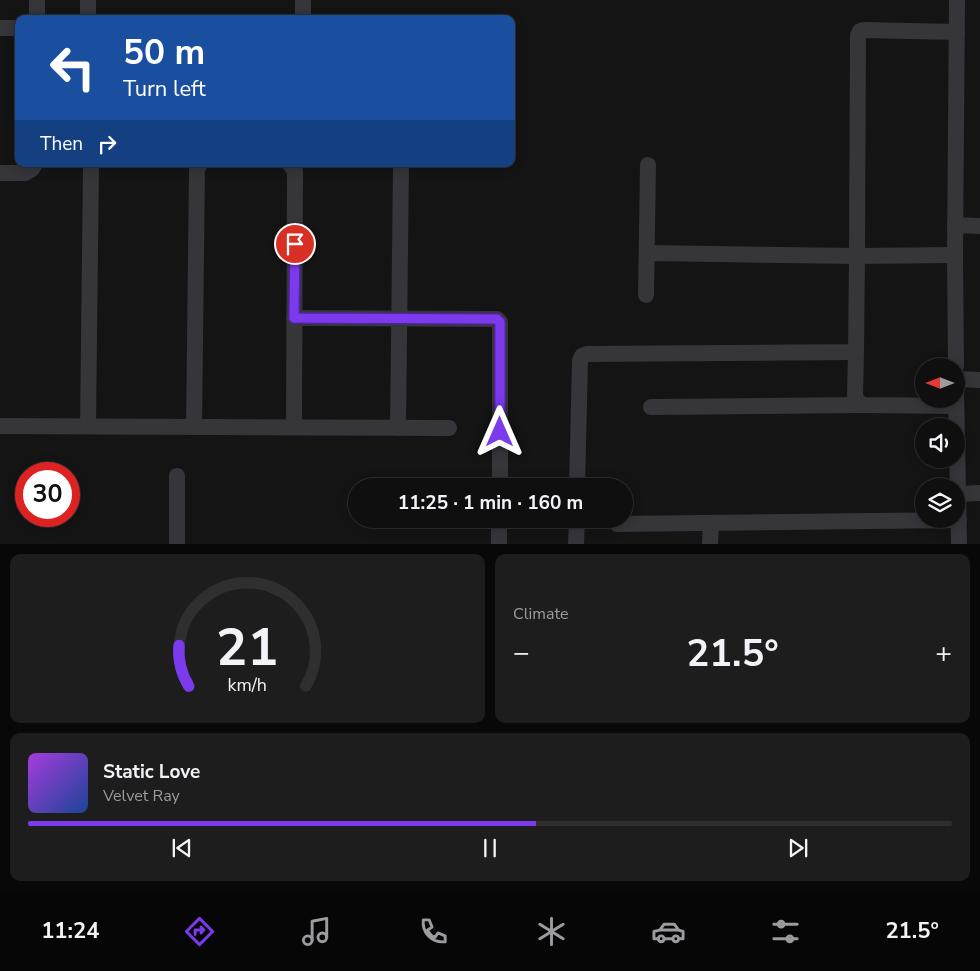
<!DOCTYPE html>
<meta charset="utf-8">
<style>
:root{--surface:#0f0f10;--page:#1d1d1e;--text:#f1f3f6;--muted:#9b9c9f;--line:#2f2f30;--accent:#7c3aed}
body{margin:0;font-family:"Nunito Sans",sans-serif;background:var(--page);color:var(--text);height:100vh;display:flex;flex-direction:column;font-size:19px;white-space:nowrap}
*{box-sizing:border-box;margin:0}
p{font-size:16px;color:var(--muted)}
.icon{flex:none;width:28px;height:28px;fill:none;stroke:currentColor;stroke-width:2;stroke-linecap:round;stroke-linejoin:round}
.map{position:relative;height:544px;overflow:hidden}
.drawer{display:flex;flex-direction:column;gap:10px;padding:10px;background:#080809;flex:1}
.drawer>*{flex:none}
.banner{position:absolute;left:15px;top:15px;width:500px;height:152px;border-radius:10px;box-shadow:0 2px 12px #0003,0 0 0 1px var(--line);background:#1a4fa0;color:#fff;overflow:hidden}
.needle{width:32px;rotate:270deg}
.fabs{position:absolute;left:915px;top:358px;display:grid;gap:10px}
.fabs a{display:grid;place-items:center;width:50px;height:50px;border-radius:50%;background:var(--surface);box-shadow:0 2px 12px #0003,0 0 0 1px var(--line);font-size:25px}
.speed{position:absolute;left:15px;top:462px;display:flex;gap:10px;font-size:25px;font-weight:700;text-align:center}
.speed>*{display:grid;place-content:center;width:65px;height:65px;border-radius:50%;background:var(--surface);box-shadow:0 2px 12px #0003,0 0 0 1px var(--line);line-height:1}
.speed .limit{border:8px solid #d22;background:#fff;color:#111}
.pin{position:absolute;display:grid;place-items:center;width:42px;height:42px;color:#fff;margin:-21px;border:2px solid #fff;border-radius:50%;box-shadow:0 1px 5px #0007}
.me{position:absolute;width:55px;margin:-28px;rotate:0deg;stroke-linejoin:round;filter:drop-shadow(0 0 4px #0008)}
.turn{display:flex;align-items:center;gap:18px;height:105px;padding:0 25px;font-size:22px}
.turn .icon{width:65px;height:65px;stroke-width:2.5}
.turn b{display:block;font-size:35px;line-height:42px}
.then{display:flex;align-items:center;height:48px;padding:0 25px;background:#0003;gap:10px;font-size:19px}
.big{font-size:38px;font-weight:700;line-height:1.1}
.drawer .card{flex:1;display:flex;flex-direction:column;justify-content:center;gap:8px;min-width:0;padding:0 18px;border-radius:10px;background:var(--page)}
.drawer .dial{align-items:center;gap:0}
.dial svg{height:130px;overflow:visible;fill:none;stroke:var(--line);stroke-width:7;stroke-linecap:round;text-anchor:middle}
.dial text{fill:var(--text);stroke:none}
.song{display:flex;align-items:center;gap:15px}
.cover{width:60px;height:60px;border-radius:8px;background:linear-gradient(135deg,hsl(280 70% 55%),hsl(220 70% 35%))}
.played{height:5px;border-radius:2px;background:linear-gradient(90deg,var(--accent) 55%,var(--line) 55%)}
.keys{display:flex;justify-content:space-around;direction:ltr}
.heat{display:flex;justify-content:space-between;align-items:center;font-size:28px;direction:ltr}
.drawer .tiles{flex:1;display:grid;gap:10px;grid-template-columns:1fr 1fr}
.card:last-child{grid-column:span 2}
.trip{position:absolute;left:348px;top:478px;width:285px;height:50px;border-radius:25px;background:var(--surface);box-shadow:0 2px 12px #0003,0 0 0 1px var(--line);font-weight:700;line-height:50px;text-align:center}
.tab-bar{display:flex;height:80px;justify-content:space-around;align-items:center;background:#060606;color:var(--muted)}
.tab-bar .icon{width:35px;height:35px}
.tab-bar .on{color:var(--accent)}
.tab-bar b{font-size:22px;color:var(--text)}
.map>svg:first-child{display:block}
.lines{fill:none;stroke-linecap:round;stroke-linejoin:round}
.minor{stroke:#35353a;stroke-width:16}
.route-casing{stroke:#51269a;stroke-width:12}
.route{stroke:#7c3aed;stroke-width:9}
</style>
<div class="map">
<svg width="980" height="544" viewBox="0 0 980 544">
<rect width="100%" height="100%" fill="#141415"/>
<g class="lines">
<!-- minor -->
<g class="minor">
<path d="M88 0V19"/>
<path d="M37 19V0"/>
<path d="M303 19V0"/>
<path d="M0 28H19"/>
<path d="M290 164 295 171 294 427"/>
<path d="M0 173H25L32 169 35 164"/>
<path d="M955 225 980 226"/>
<path d="M647 253 857 256 858 35 860 31 864 30 957 32"/>
<path d="M646 295 648 165"/>
<path d="M294 318 497 319 500 322V486"/>
<path d="M856 352 855 395 857 401 863 405 956 406"/>
<path d="M956 366 955 255 957 0"/>
<path d="M956 379 980 380"/>
<path d="M956 390 959 544"/>
<path d="M651 407 863 405"/>
<path d="M0 426 449 428"/>
<path d="M88 426 91 164"/>
<path d="M194 427 197 169 200 164"/>
<path d="M398 428 401 164"/>
<path d="M177 476V544"/>
<path d="M577 486 580 361 582 356 587 354 856 352 857 256 955 255"/>
<path d="M958 494 980 493"/>
<path d="M617 524 959 520"/>
<path d="M499 544V519"/>
<path d="M576 544 577 519"/>
<path d="M710 544 711 524"/>
</g>
</g>
<g class="lines">
<defs>
<path id="route" d="M295 244 294 318 497 319 500 322V432"/>
</defs>
<!-- route casing -->
<use href="#route" class="route-casing"/>
<!-- route -->
<use href="#route" class="route"/>
</g>
</svg>
<div class="fabs">
<a><svg class="needle" viewBox="-14 -14 28 28"><path d="M0-13l5 13h-10z" fill="#e53935"/><path d="M0 13l5-13h-10z" fill="#9b9c9f"/></svg></a>
<a><svg class="icon" aria-label="sound" viewBox="0 0 24 24"><path d="M4 9h4l5-4v14l-5-4H4zM17 9q2 3 0 6"/></svg></a>
<a><svg class="icon" aria-label="layers" viewBox="0 0 24 24"><path d="M12 4l9 5-9 5-9-5zM3 14l9 5 9-5"/></svg></a>
</div>
<div class="speed"><div class="limit">30</div></div>
<div class="pin" style="left:295px;top:244px;background:#d93025"><svg class="icon" aria-label="arrive" viewBox="0 0 24 24"><path d="M6 21V4h12l-3 4 3 4H6"/></svg></div>
<svg class="me" style="left:500px;top:432px" viewBox="-20 -20 40 40"><path d="M0-17L14 15 0 8-14 15z" fill="#7c3aed" stroke="#fff" stroke-width="4"/></svg>
<div class="trip">11:25 · 1 min · 160 m</div>
<div class="banner">
<div class="turn"><svg class="icon" aria-label="left" viewBox="0 0 24 24"><path d="M17 20v-9H6M10 6l-5 5 5 5"/></svg><div><b>50 m</b>Turn left</div></div>
<div class="then">Then<svg class="icon" aria-label="right" viewBox="0 0 24 24"><path d="M7 20v-9h11M14 6l5 5-5 5"/></svg></div>
</div>
</div>
<section class="drawer">
<div class="tiles">
<div class="card dial"><svg viewBox="0 0 100 80">
<path d="M14 69A42 42 0 1 1 86 69"/>
<path d="M14 69A42 42 0 0 1 8 44" stroke="#7c3aed"/>
<text x="50" y="56" font-size="32" font-weight="700">21</text>
<text x="50" y="72" font-size="11">km/h</text>
</svg></div>
<div class="card"><p>Climate</p>
<div class="heat"><a>−</a><b class="big">21.5°</b><a>+</a></div>
</div>
<div class="card">
<div class="song"><i class="cover"></i><div><b>Static Love</b><p>Velvet Ray</p></div></div>
<div class="played"></div>
<div class="keys"><svg class="icon" aria-label="previous" viewBox="0 0 24 24"><path d="M18 5L8 12l10 7zM5 5v14"/></svg><svg class="icon" aria-label="pause" viewBox="0 0 24 24"><path d="M8 5v14M16 5v14"/></svg><svg class="icon" aria-label="next" viewBox="0 0 24 24"><path d="M6 5l10 7-10 7zM19 5v14"/></svg></div>
</div>
</div>
</section>
<nav class="tab-bar">
<b>11:24</b>
<svg class="icon on" aria-label="directions" viewBox="0 0 24 24"><path d="M12 3l9 9-9 9-9-9zM9 14v-3h6M13 9l2 2-2 2"/></svg>
<svg class="icon" aria-label="music" viewBox="0 0 24 24"><path d="M9 18V5l10-2v13"/><circle cx="6" cy="18" r="3"/><circle cx="16" cy="16" r="3"/></svg>
<svg class="icon" aria-label="phone" viewBox="0 0 24 24"><path d="M5 4h4l2 5-3 2q2 4 5 5l2-3 5 2v4C11 20 4 13 5 4z"/></svg>
<svg class="icon" aria-label="climate" viewBox="0 0 24 24"><path d="M12 3v18M4 7l16 10M4 17L20 7"/></svg>
<svg class="icon" aria-label="car" viewBox="0 0 24 24"><path d="M5 17H2v-5l4-1 3-4h7l3 4 3 1v5h-3M9 17h6M6 11h13"/><circle cx="7" cy="17" r="2"/><circle cx="17" cy="17" r="2"/></svg>
<svg class="icon" aria-label="filters" viewBox="0 0 24 24"><path d="M4 7h16M4 17h16"/><circle cx="9" cy="7" r="2"/><circle cx="15" cy="17" r="2"/></svg>
<b>21.5°</b>
</nav>
